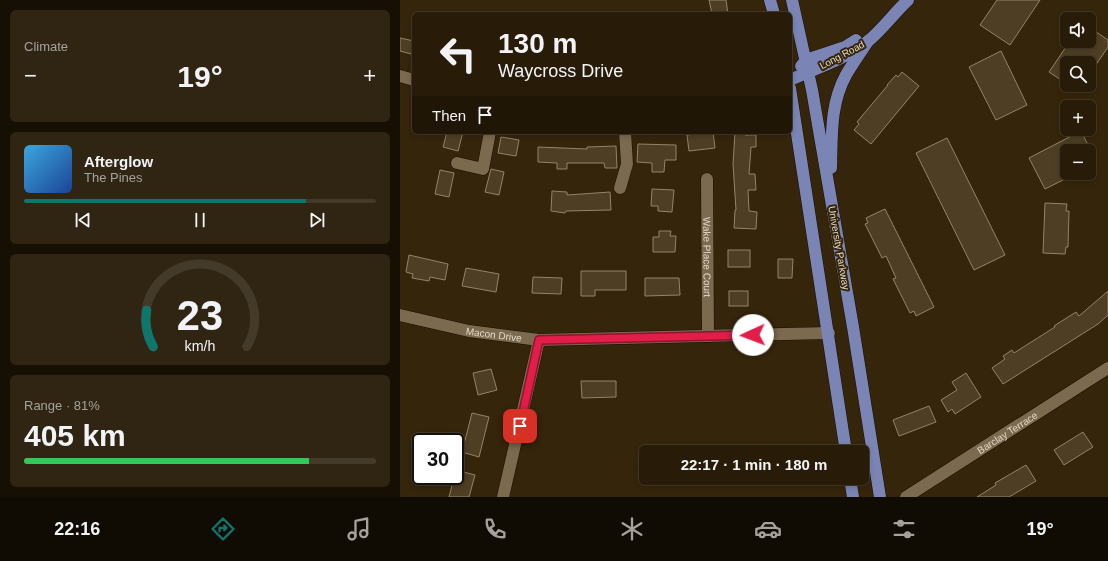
<!DOCTYPE html>
<meta charset="utf-8">
<style>
:root{--surface:#281c08;--page:#302512;--text:#f1f3f6;--muted:#a5a19c;--line:#443a29;--accent:#0f766e}
body{margin:0;font-family:Arial,sans-serif;background:var(--page);color:var(--text);height:100vh;display:flex;flex-direction:column;font-size:15px;white-space:nowrap}
*{box-sizing:border-box;margin:0}
p{font-size:13px;color:var(--muted)}
.icon{flex:none;width:22px;height:22px;fill:none;stroke:currentColor;stroke-width:2;stroke-linecap:round;stroke-linejoin:round}
.map{position:relative;flex:1;overflow:hidden}
.panel{display:flex;flex-direction:column;gap:10px;padding:10px;background:#160f04;width:400px}
.panel>*{flex:none}
.guide{position:absolute;left:12px;top:12px;width:380px;height:122px;border-radius:6px;box-shadow:0 2px 6px #0003,0 0 0 1px var(--line);background:#281c08;color:var(--text);overflow:hidden}
.fabs{position:absolute;left:660px;top:12px;display:grid;gap:8px}
.fabs a{display:grid;place-items:center;width:36px;height:36px;border-radius:6px;background:var(--surface);box-shadow:0 2px 6px #0003,0 0 0 1px var(--line);font-size:20px}
.speed{position:absolute;left:12px;top:433px;display:flex;gap:8px;font-size:20px;font-weight:700;text-align:center}
.speed>*{display:grid;place-content:center;width:52px;height:52px;border-radius:50%;background:var(--surface);box-shadow:0 2px 6px #0003,0 0 0 1px var(--line);line-height:1}
.speed .limit{border:2px solid #111;border-radius:6px;background:#fff;color:#111}
.pin{position:absolute;display:grid;place-items:center;width:34px;height:34px;color:#fff;margin:-17px;border-radius:8px;box-shadow:0 2px 6px #0006}
.me{position:absolute;width:44px;margin:-22px;rotate:268deg;stroke-linejoin:round;filter:drop-shadow(0 0 3px #0008)}
.turn{display:flex;align-items:center;gap:14px;height:84px;padding:0 20px;font-size:18px}
.turn .icon{width:52px;height:52px;stroke-width:2.5}
.turn b{display:block;font-size:28px;line-height:34px}
.then{display:flex;align-items:center;height:38px;padding:0 20px;background:#0003;gap:8px;font-size:15px}
.big{font-size:30px;font-weight:600;line-height:1.1}
.panel .tile{flex:1;display:flex;flex-direction:column;justify-content:center;gap:6px;min-width:0;padding:0 14px;border-radius:6px;background:var(--page)}
.panel .dial{align-items:center;gap:0}
.dial svg{height:104px;overflow:visible;fill:none;stroke:var(--line);stroke-width:7;stroke-linecap:round;text-anchor:middle}
.dial text{fill:var(--text);stroke:none}
.song{display:flex;align-items:center;gap:12px}
.cover{width:48px;height:48px;border-radius:6px;background:linear-gradient(135deg,hsl(200 70% 55%),hsl(220 70% 35%))}
.played{height:4px;border-radius:2px;background:linear-gradient(90deg,var(--accent) 80%,var(--line) 80%)}
.keys{display:flex;justify-content:space-around;direction:ltr}
.heat{display:flex;justify-content:space-between;align-items:center;font-size:22px;direction:ltr}
.charge{height:6px;border-radius:3px;background:linear-gradient(90deg,#34c759 81%,var(--line) 0)}
.trip{position:absolute;left:239px;top:445px;width:230px;height:40px;border-radius:6px;background:var(--surface);box-shadow:0 2px 6px #0003,0 0 0 1px var(--line);font-weight:600;line-height:40px;text-align:center}
.menu{display:flex;height:64px;justify-content:space-around;align-items:center;background:#100b03;color:var(--muted)}
.menu .icon{width:28px;height:28px}
.menu .active{color:var(--accent)}
.menu b{font-size:18px;color:var(--text)}
main{display:flex;flex:1;min-height:0}
.map>svg:first-child{display:block}
.building{fill:#4e3e24;stroke:#968367}
.lines{fill:none;stroke-linecap:round;stroke-linejoin:round}
.minor-casing{stroke:#1c0e00;stroke-width:13}
.major-casing{stroke:#1c0e00;stroke-width:13}
.minor{stroke:#7c6a4f;stroke-width:12}
.major{stroke:#7a85b5;stroke-width:12}
.route-casing{stroke:#92132f;stroke-width:10}
.route{stroke:#e11d48;stroke-width:7}
.labels{text-anchor:middle;dominant-baseline:central;stroke-width:4;stroke-linejoin:round;paint-order:stroke}
.street-label{font-size:10px;fill:#e1d7c8;stroke:#35250b}
</style>
<main>
<section class="panel">
<div class="tile"><p>Climate</p>
<div class="heat"><a>−</a><b class="big">19°</b><a>+</a></div>
</div>
<div class="tile">
<div class="song"><i class="cover"></i><div><b>Afterglow</b><p>The Pines</p></div></div>
<div class="played"></div>
<div class="keys"><svg class="icon" aria-label="previous" viewBox="0 0 24 24"><path d="M18 5L8 12l10 7zM5 5v14"/></svg><svg class="icon" aria-label="pause" viewBox="0 0 24 24"><path d="M8 5v14M16 5v14"/></svg><svg class="icon" aria-label="next" viewBox="0 0 24 24"><path d="M6 5l10 7-10 7zM19 5v14"/></svg></div>
</div>
<div class="tile dial"><svg viewBox="0 0 100 80">
<path d="M14 69A42 42 0 1 1 86 69"/>
<path d="M14 69A42 42 0 0 1 9 41" stroke="#0f766e"/>
<text x="50" y="56" font-size="32" font-weight="700">23</text>
<text x="50" y="72" font-size="11">km/h</text>
</svg></div>
<div class="tile"><p>Range · 81%</p><b class="big">405 km</b><div class="charge"></div></div>
</section>
<div class="map">
<svg width="708" height="497" viewBox="0 0 708 497">
<rect width="100%" height="100%" fill="#35250b"/>
<!-- building -->
<g class="building">
<path d="M309 0H326L328 14H312Z"/>
<path d="M597 0H640L610 45 580 25Z"/>
<path d="M689 27 708 40V47L689 75V63H667V84L649 72 670 41H689Z"/>
<path d="M0 38 14 41 11 54 0 51Z"/>
<path d="M601 51 627 105 596 120 569 67Z"/>
<path d="M502 72 519 86 471 144 454 130 459 124 457 122 488 85H487L496 75 498 77Z"/>
<path d="M681 131 691 151H667V178L645 189 629 158Z"/>
<path d="M47 132H63L58 151 43 147Z"/>
<path d="M313 132 315 148 289 151 287 135Z"/>
<path d="M335 132H345V135H356V147H351L349 174H355L356 190H348L349 211 357 212 356 229 334 228 335 210H336L333 164Z"/>
<path d="M101 137 119 140 116 156 98 153Z"/>
<path d="M547 138 605 255 574 270 516 153Z"/>
<path d="M238 144 276 145V160H265L264 172H252V163L237 162Z"/>
<path d="M216 146 217 168H205L204 163H167V169H157V163L138 162V147L187 149V147Z"/>
<path d="M91 169 104 172 99 195 85 192Z"/>
<path d="M40 170 54 173 49 197 35 194Z"/>
<path d="M252 189 274 190 272 212 258 211V206H251Z"/>
<path d="M152 191 167 192V195L210 192 211 210 166 211 165 213 151 211Z"/>
<path d="M645 203 667 204 666 211H669L668 247H666L665 254 643 253Z"/>
<path d="M485 209 534 307 516 316 514 311 510 313 493 279 496 278 486 256 482 258 465 224 468 223 466 218Z"/>
<path d="M259 231H271L270 236H276L275 252H253V237H259Z"/>
<rect x="328" y="250" width="22" height="17"/>
<path d="M9 255 48 264 45 280 30 277 29 281 12 278 13 274 6 272Z"/>
<path d="M378 259H393L392 278H378Z"/>
<path d="M66 268 99 274 96 292 62 286Z"/>
<path d="M181 271H226V290H195V296H181Z"/>
<path d="M133 277 162 278 161 294 132 293Z"/>
<path d="M245 278H279L280 295 245 296Z"/>
<rect x="329" y="291" width="19" height="15"/>
<path d="M708 291V315L698 324 603 384 592 368 605 359 603 356 612 350 614 353 655 327 654 326 676 312 679 316Z"/>
<path d="M91 369 97 390 78 395 73 373Z"/>
<path d="M566 373 581 397 555 414 552 409 548 412 541 400 557 390 552 382Z"/>
<path d="M181 381H216V397L182 398Z"/>
<path d="M529 406 536 422 499 436 493 420Z"/>
<path d="M72 413 89 417 79 457 62 452Z"/>
<path d="M683 432 693 447 664 465 654 450Z"/>
<path d="M626 465 636 481 609 497H577L596 485 595 483Z"/>
<path d="M56 470 75 475 69 497H49Z"/>
</g>
<g class="lines">
<defs>
<g id="minor">
<path d="M0 76 14 80"/>
<path d="M57 163 83 169 90 132"/>
<path id="s1" d="M307 179 308 336"/>
<path d="M220 188 227 164 225 132"/>
<path id="s2" d="M0 315 69 331 139 340 429 333"/>
<path d="M103 497 139 340"/>
<path id="s3" d="M506 497 708 368"/>
</g>
<g id="major">
<path d="M370 0 374 14"/>
<path d="M392 0 412 90 453 327 480 497"/>
<path d="M401 66 406 60 445 47 456 40"/>
<path d="M390 80C416 68 444 60 467 42 482 30 494 13 508 0"/>
<path d="M390 88 446 452"/>
<path d="M431 168C432 136 430 104 446 75 453 63 461 52 468 41"/>
<path d="M450 478 453 497"/>
</g>
</defs>
<!-- minor casing -->
<use href="#minor" class="minor-casing"/>
<!-- major casing -->
<use href="#major" class="major-casing"/>
<!-- minor -->
<use href="#minor" class="minor"/>
<!-- major -->
<use href="#major" class="major"/>
</g>
<g class="lines">
<defs>
<path id="route" d="M120 426 139 340 353 335"/>
</defs>
<!-- route casing -->
<use href="#route" class="route-casing"/>
<!-- route -->
<use href="#route" class="route"/>
</g>
<g class="labels">
<!-- street labels -->
<g class="street-label">
<text transform="translate(442 55) rotate(-28)">Long Road</text>
<text transform="translate(439 248) rotate(80)">University Parkway</text>
<text stroke="none"><textPath href="#s1" startOffset="78">Wake Place Court</textPath></text>
<text stroke="none"><textPath href="#s2" startOffset="96">Macon Drive</textPath></text>
<text stroke="none"><textPath href="#s3" startOffset="120">Barclay Terrace</textPath></text>
</g>
</g>
</svg>
<div class="fabs">
<a><svg class="icon" aria-label="sound" viewBox="0 0 24 24"><path d="M4 9h4l5-4v14l-5-4H4zM17 9q2 3 0 6"/></svg></a>
<a><svg class="icon" aria-label="search" viewBox="0 0 24 24"><circle cx="10" cy="10" r="6"/><path d="M15 15l6 6"/></svg></a>
<a>+</a>
<a>−</a>
</div>
<div class="speed"><div class="limit">30</div></div>
<div class="pin" style="left:120px;top:426px;background:#d93025"><svg class="icon" aria-label="arrive" viewBox="0 0 24 24"><path d="M6 21V4h12l-3 4 3 4H6"/></svg></div>
<svg class="me" style="left:353px;top:335px" viewBox="-20 -20 40 40"><circle r="19" fill="#fff"/><path d="M0-13L10 11 0 6-10 11z" fill="#e11d48"/></svg>
<div class="trip">22:17 · 1 min · 180 m</div>
<div class="guide">
<div class="turn"><svg class="icon" aria-label="left" viewBox="0 0 24 24"><path d="M17 20v-9H6M10 6l-5 5 5 5"/></svg><div><b>130 m</b>Waycross Drive</div></div>
<div class="then">Then<svg class="icon" aria-label="arrive" viewBox="0 0 24 24"><path d="M6 21V4h12l-3 4 3 4H6"/></svg></div>
</div>
</div>
</main>
<nav class="menu">
<b>22:16</b>
<svg class="icon active" aria-label="directions" viewBox="0 0 24 24"><path d="M12 3l9 9-9 9-9-9zM9 14v-3h6M13 9l2 2-2 2"/></svg>
<svg class="icon" aria-label="music" viewBox="0 0 24 24"><path d="M9 18V5l10-2v13"/><circle cx="6" cy="18" r="3"/><circle cx="16" cy="16" r="3"/></svg>
<svg class="icon" aria-label="phone" viewBox="0 0 24 24"><path d="M5 4h4l2 5-3 2q2 4 5 5l2-3 5 2v4C11 20 4 13 5 4z"/></svg>
<svg class="icon" aria-label="climate" viewBox="0 0 24 24"><path d="M12 3v18M4 7l16 10M4 17L20 7"/></svg>
<svg class="icon" aria-label="car" viewBox="0 0 24 24"><path d="M5 17H2v-5l4-1 3-4h7l3 4 3 1v5h-3M9 17h6M6 11h13"/><circle cx="7" cy="17" r="2"/><circle cx="17" cy="17" r="2"/></svg>
<svg class="icon" aria-label="filters" viewBox="0 0 24 24"><path d="M4 7h16M4 17h16"/><circle cx="9" cy="7" r="2"/><circle cx="15" cy="17" r="2"/></svg>
<b>19°</b>
</nav>
